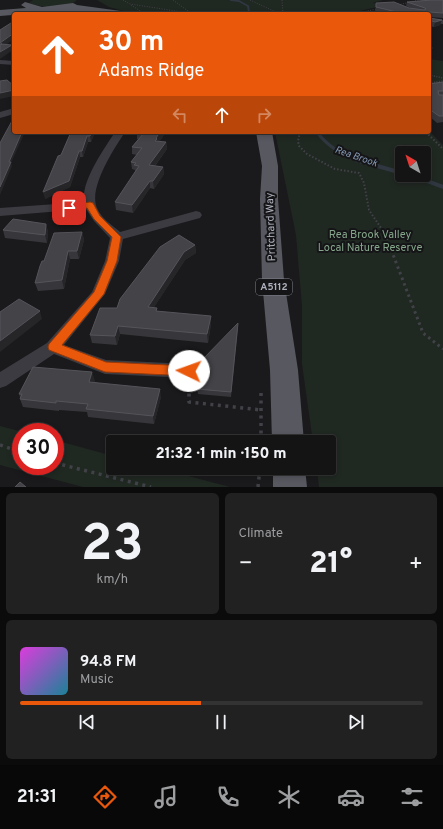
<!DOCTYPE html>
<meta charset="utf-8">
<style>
:root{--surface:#141415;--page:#212122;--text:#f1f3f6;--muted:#9d9ea0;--line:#333334;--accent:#ea580c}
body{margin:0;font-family:Overpass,sans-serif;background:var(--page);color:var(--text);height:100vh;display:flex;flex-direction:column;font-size:15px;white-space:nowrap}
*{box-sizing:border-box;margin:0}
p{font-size:13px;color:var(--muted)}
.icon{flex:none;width:22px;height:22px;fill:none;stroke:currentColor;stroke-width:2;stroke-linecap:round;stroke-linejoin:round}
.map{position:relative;height:487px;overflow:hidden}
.drawer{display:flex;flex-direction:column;gap:6px;padding:6px;background:#0b0b0c;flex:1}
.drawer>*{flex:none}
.guide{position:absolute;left:12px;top:12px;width:419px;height:122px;border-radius:4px;box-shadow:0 2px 6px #0003,0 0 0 1px var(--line);background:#ea580c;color:#fff;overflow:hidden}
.needle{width:26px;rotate:321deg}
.controls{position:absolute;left:395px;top:146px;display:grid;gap:8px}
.controls a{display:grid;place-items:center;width:36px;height:36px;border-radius:4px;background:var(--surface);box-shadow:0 2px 6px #0003,0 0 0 1px var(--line);font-size:20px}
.speed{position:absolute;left:12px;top:423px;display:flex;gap:8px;font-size:20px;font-weight:700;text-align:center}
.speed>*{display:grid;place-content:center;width:52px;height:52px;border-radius:50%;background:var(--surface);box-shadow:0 2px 6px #0003,0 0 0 1px var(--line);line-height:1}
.speed .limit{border:6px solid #d22;background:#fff;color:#111}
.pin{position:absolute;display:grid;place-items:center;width:34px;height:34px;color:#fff;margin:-17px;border-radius:8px;box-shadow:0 2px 6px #0006}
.me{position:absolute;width:44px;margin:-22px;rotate:273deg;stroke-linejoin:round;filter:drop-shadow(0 0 3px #0008)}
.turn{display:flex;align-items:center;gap:14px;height:84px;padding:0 20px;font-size:18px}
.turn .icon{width:52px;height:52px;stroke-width:2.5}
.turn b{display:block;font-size:28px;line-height:34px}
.lanes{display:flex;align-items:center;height:38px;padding:0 20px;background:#0003;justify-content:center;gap:20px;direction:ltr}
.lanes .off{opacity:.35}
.big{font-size:30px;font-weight:800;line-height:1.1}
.drawer .card{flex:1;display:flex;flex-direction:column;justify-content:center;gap:6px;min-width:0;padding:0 14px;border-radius:6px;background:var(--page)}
.drawer .dial{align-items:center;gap:0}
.dial b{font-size:52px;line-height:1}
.song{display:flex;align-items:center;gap:12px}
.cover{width:48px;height:48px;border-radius:6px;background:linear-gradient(135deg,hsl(300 70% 55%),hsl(190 70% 35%))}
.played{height:4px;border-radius:2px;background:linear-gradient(90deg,var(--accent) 45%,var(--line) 45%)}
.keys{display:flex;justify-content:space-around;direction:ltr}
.heat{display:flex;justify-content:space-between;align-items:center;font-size:22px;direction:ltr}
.drawer .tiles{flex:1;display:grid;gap:6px;grid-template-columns:1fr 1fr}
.card:last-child{grid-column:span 2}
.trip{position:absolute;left:106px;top:435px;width:230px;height:40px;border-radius:4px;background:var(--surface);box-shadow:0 2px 6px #0003,0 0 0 1px var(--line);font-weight:800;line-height:40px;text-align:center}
.menu{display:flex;height:64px;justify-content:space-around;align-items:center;background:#080808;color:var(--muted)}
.menu .icon{width:28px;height:28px}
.menu .selected{color:var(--accent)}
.menu b{font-size:18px;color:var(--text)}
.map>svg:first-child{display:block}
.green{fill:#202822;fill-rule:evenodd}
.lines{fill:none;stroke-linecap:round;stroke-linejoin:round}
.stream-far2{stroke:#303741;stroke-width:2}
.stream-far1{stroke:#303741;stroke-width:3}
.stream{stroke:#303741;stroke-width:4}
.path-far4{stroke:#414248;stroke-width:1;stroke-dasharray:1 1.5;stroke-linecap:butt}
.path-far3{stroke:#414248;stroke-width:1.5;stroke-dasharray:1 1.5;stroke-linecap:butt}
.path-far2{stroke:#414248;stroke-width:2;stroke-dasharray:1.5 2;stroke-linecap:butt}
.path-far1{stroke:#414248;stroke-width:3;stroke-dasharray:2.5 3.5;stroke-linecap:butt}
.path{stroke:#414248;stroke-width:3.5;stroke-dasharray:3 4.5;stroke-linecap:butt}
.service{fill:#3b3b41;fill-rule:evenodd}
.minor{fill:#3b3b41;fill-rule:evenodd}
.primary{fill:#575860;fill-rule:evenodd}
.wall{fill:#37363a}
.shaded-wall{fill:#262528}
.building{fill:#444348;stroke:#54545a}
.route{fill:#ea580c;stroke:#983908}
.labels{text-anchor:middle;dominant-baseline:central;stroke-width:4;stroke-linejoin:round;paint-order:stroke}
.far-water-label{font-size:10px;font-style:italic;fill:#8599b5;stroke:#151517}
.shield{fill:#151517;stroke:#7f828a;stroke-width:1}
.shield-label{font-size:10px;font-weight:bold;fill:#adb0bc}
.street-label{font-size:11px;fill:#adb0bc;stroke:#151517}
.park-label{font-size:11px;fill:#85a68b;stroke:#151517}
</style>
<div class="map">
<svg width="443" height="487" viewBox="0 0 443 487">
<rect width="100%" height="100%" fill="#1a1a1c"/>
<!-- green -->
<g class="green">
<path d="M33 0H76V1C63 10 43 8 29 3Z"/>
<path d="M97 0H383L373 3 382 6 346 14H134L109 7Z"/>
<path d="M429 59 443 61V82L429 84Z"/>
<path d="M429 131 443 145V487H319L317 468H329V442H313L302 364V306L296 235 275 132ZM402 153H424V175H402Z"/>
<path d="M0 426 23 432H21V466H55V440L113 456V468H158L230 487H83L0 465Z"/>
</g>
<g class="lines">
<!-- stream-far2 -->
<path class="stream-far2" d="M231 0 239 1 248 6 249 12 254 14"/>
<!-- stream-far1 -->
<path class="stream-far1" d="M317 132C328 147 342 155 359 161"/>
<!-- stream -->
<g class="stream">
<path d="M356 160 402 173"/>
<path d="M411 175 443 187"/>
</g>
<!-- path-far4 -->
<g class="path-far4">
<path d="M123 0 130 4 189 13"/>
<path d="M173 0 192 14"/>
<path d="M250 0 280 14"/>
<path d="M282 0 283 14"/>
<path d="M131 5 145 14"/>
<path d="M398 5 419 0"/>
<path d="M353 14 377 9"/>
</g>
<!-- path-far3 -->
<g class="path-far3">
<path d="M429 75 443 78"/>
<path d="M429 83 443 81"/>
</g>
<!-- path-far2 -->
<g class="path-far2">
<path d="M300 132 298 141 299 146 307 154 335 169 359 173 364 183 369 210 385 234 389 245"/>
<path d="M426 132 443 149"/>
</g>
<!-- path-far1 -->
<path class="path-far1" d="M389 244 423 333 443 349"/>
<!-- path -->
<g class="path">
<path d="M189 386V402L261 410"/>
<path d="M261 393V442"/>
<path d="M0 445 21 452"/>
<path d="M55 463 151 487"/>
<path d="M258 487 260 468"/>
</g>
<!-- service -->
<path class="service" d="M429 47 434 48 429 49Z"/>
<!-- minor -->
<g class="minor">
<path d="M429 18 443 20V24L429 22Z"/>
<path d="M0 60 14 61V65L0 64Z"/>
<path d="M14 108V114L0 118V112Z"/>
<path d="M115 132H125C114 149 88 188 97 208 101 218 112 225 120 232L196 211 200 212 202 215 200 218 123 239 119 261 105 294 64 345 106 360 189 364 195 366 198 371 195 376 189 378 105 374 54 354 6 386 0 388V372L47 343 92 292 105 261 110 238 94 221 86 209 0 216V208L84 202C81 181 104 149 115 132Z"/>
</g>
<!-- primary -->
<g class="primary">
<path d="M25 2 42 7 73 3 77 5 121 11 125 14H105L85 11H62L0 16V10L26 8 21 5Z"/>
<path d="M256 132H272L278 166V199L284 280 298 370 304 442H272L270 370 262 280 260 199 262 166Z"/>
<path d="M273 468H305L307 487H273Z"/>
</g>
</g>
<!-- wall -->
<g class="wall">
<path d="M418 0H443V18L429 17V18L442 20 440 25 434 27 429 26V14H384L375 12 376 3 411 8 406 6 407 2 422 1Z"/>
<path d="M443 82V122L437 123 429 116V84Z"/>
<path d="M71 132H95L91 142H88L83 157H80L70 187 45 199 61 155Z"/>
<path d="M137 132H166L159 142H166L167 149 155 166 163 167 164 174 154 189 150 188 133 213 116 210 115 202 135 172V170L132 169 131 162 137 155 132 154V147L138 139H137Z"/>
<path d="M46 224 48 232 47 243 5 238 3 230Z"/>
<path d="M82 232 84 240 79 259H70L64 289 38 291 35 283Z"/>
<path d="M195 245 196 253 185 260 154 307 157 311 211 324 208 343 120 334 117 345 92 343 90 335 117 308Z"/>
<path d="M238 328 231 397 198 394 197 389Z"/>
<path d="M95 381 94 382 161 397 154 424 88 417 87 412 59 410V411L23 407 20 399V397L19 394Z"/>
</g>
<!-- shaded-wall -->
<g class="shaded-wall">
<path d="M442 20 440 25 434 27 435 22Z"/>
<path d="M14 33V39L3 47H0V43Z"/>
<path d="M12 45 13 50 0 59V52Z"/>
<path d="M14 90V96L0 99V93Z"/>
<path d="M22 132H25L11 163 12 166 0 195V187L9 162Z"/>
<path d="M92 132H95L91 142 90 136Z"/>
<path d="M160 132H166L158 144 155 141 156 138Z"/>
<path d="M87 136 88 142 83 157 82 151Z"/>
<path d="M166 142 167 149 150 172 149 165Z"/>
<path d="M79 151 80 157 70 187 45 199 43 192Z"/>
<path d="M163 167 164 174 154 189 153 181Z"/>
<path d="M150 181V188L133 213 132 205Z"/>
<path d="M46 224 48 232 47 243 45 235Z"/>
<path d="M82 232 84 240 79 259 77 251Z"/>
<path d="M195 245 196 253 185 260 149 315 148 307 184 252Z"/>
<path d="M68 251 70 259 64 289 62 280Z"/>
<path d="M40 311 42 319 0 352V341Z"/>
<path d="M211 316V324L208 343 207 334Z"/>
<path d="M118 326 120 334 117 345 115 336Z"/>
<path d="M92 372 95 381 91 390 89 382Z"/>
<path d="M160 389 161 397 154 424 153 416Z"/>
</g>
<!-- building -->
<g class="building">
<path d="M432 0H443V13L429 12V18L442 20 435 22 429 20V14H405L376 7V3L394 2 409 8 424 10 426 9 425 8 407 2Z"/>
<path d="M14 21V33L0 43V30Z"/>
<path d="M0 44H2H1L12 45 0 52Z"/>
<path d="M7 80 14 86V90L0 93V81Z"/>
<path d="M443 82V91H438L439 95H443V116H439L429 109V84Z"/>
<path d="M13 119H14V132H22L9 162H11L0 187V143Z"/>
<path d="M71 132H92L90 136H87L82 151H79L69 181 43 192 58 156 61 155Z"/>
<path d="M137 132H160L156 138 157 139 155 141 166 142 149 165 163 167 153 181H150L132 205 115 202 139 166 134 165 136 163 131 162 142 148 132 147 144 133Z"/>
<path d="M13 219 46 224 45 235 3 230Z"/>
<path d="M82 232 77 251H68L62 280 35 283 40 266 42 261H44L54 233Z"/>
<path d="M179 235 195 245 184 252 148 307 157 308 156 311 211 316 207 334 118 326 115 336 90 335 100 308H117L120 299 160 247Z"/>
<path d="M19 299 40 311 0 341V312Z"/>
<path d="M238 323 231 392 197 389 203 359Z"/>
<path d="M33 367 92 372 89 382 160 389 153 416 86 409 88 404 56 401V403L20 399 22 394H19Z"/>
<path d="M20 482 26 487H15Z"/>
</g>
<!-- route -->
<path class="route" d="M90 202 93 203 100 216 121 237 117 261 104 294 62 345 106 362 189 366 193 368 195 371 193 375 189 376 105 372 49 350 48 347 49 344 94 292 107 261 112 237 94 219 87 208 69 210 65 208 69 205Z"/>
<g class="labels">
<!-- far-water labels -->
<g class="far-water-label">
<text transform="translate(356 157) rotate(19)">Rea Brook</text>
</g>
<!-- shield labels -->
<rect class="shield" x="256" y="279" width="36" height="16" rx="3"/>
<g class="shield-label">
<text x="274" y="287">A5112</text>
</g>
<!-- street labels -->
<g class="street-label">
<text transform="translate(271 227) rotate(-92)">Pritchard Way</text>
</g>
<!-- park labels -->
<g class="park-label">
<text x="370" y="235">Rea Brook Valley<tspan x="370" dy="13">Local Nature Reserve</tspan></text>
</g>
</g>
</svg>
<div class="controls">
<a><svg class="needle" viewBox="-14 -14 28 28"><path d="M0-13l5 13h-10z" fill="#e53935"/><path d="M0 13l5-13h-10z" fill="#9d9ea0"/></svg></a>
</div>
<div class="speed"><div class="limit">30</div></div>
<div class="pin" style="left:69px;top:208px;background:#d93025"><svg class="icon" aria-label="arrive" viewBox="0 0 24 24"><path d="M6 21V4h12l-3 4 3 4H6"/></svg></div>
<svg class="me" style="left:189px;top:371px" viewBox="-20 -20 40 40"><circle r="19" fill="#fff"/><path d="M0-13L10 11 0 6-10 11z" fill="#ea580c"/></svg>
<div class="trip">21:32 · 1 min · 150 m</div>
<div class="guide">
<div class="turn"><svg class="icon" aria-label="ahead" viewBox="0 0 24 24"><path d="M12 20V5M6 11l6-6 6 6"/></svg><div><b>30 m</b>Adams Ridge</div></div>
<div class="lanes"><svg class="icon off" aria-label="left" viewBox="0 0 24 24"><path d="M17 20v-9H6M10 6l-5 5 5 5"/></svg><svg class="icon" aria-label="ahead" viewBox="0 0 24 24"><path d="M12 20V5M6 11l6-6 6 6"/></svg><svg class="icon off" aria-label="right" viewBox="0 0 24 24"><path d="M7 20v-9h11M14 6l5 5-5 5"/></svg></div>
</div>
</div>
<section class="drawer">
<div class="tiles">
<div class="card dial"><b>23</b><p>km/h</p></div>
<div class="card"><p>Climate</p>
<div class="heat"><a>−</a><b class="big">21°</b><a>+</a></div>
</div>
<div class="card">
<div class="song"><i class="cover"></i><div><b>94.8 FM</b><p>Music</p></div></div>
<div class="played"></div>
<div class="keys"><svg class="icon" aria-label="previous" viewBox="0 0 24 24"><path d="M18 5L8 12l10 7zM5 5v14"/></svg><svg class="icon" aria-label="pause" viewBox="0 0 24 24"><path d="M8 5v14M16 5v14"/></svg><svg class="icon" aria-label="next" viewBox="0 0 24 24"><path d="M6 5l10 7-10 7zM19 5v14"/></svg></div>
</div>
</div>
</section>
<nav class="menu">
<b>21:31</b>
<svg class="icon selected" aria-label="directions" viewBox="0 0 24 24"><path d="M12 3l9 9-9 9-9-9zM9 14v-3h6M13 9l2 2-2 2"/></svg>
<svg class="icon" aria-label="music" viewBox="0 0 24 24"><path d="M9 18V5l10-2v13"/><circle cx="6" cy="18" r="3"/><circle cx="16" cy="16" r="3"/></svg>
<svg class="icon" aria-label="phone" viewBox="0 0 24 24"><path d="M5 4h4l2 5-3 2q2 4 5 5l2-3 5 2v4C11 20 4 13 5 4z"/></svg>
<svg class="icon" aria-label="climate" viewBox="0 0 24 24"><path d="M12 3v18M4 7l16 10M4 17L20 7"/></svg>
<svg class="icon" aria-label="car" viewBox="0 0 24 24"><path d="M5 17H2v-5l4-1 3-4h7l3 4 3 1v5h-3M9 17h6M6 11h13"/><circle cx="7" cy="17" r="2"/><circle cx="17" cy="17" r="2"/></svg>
<svg class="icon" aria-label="filters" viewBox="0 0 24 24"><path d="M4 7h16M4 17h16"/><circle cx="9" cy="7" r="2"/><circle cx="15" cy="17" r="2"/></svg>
</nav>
